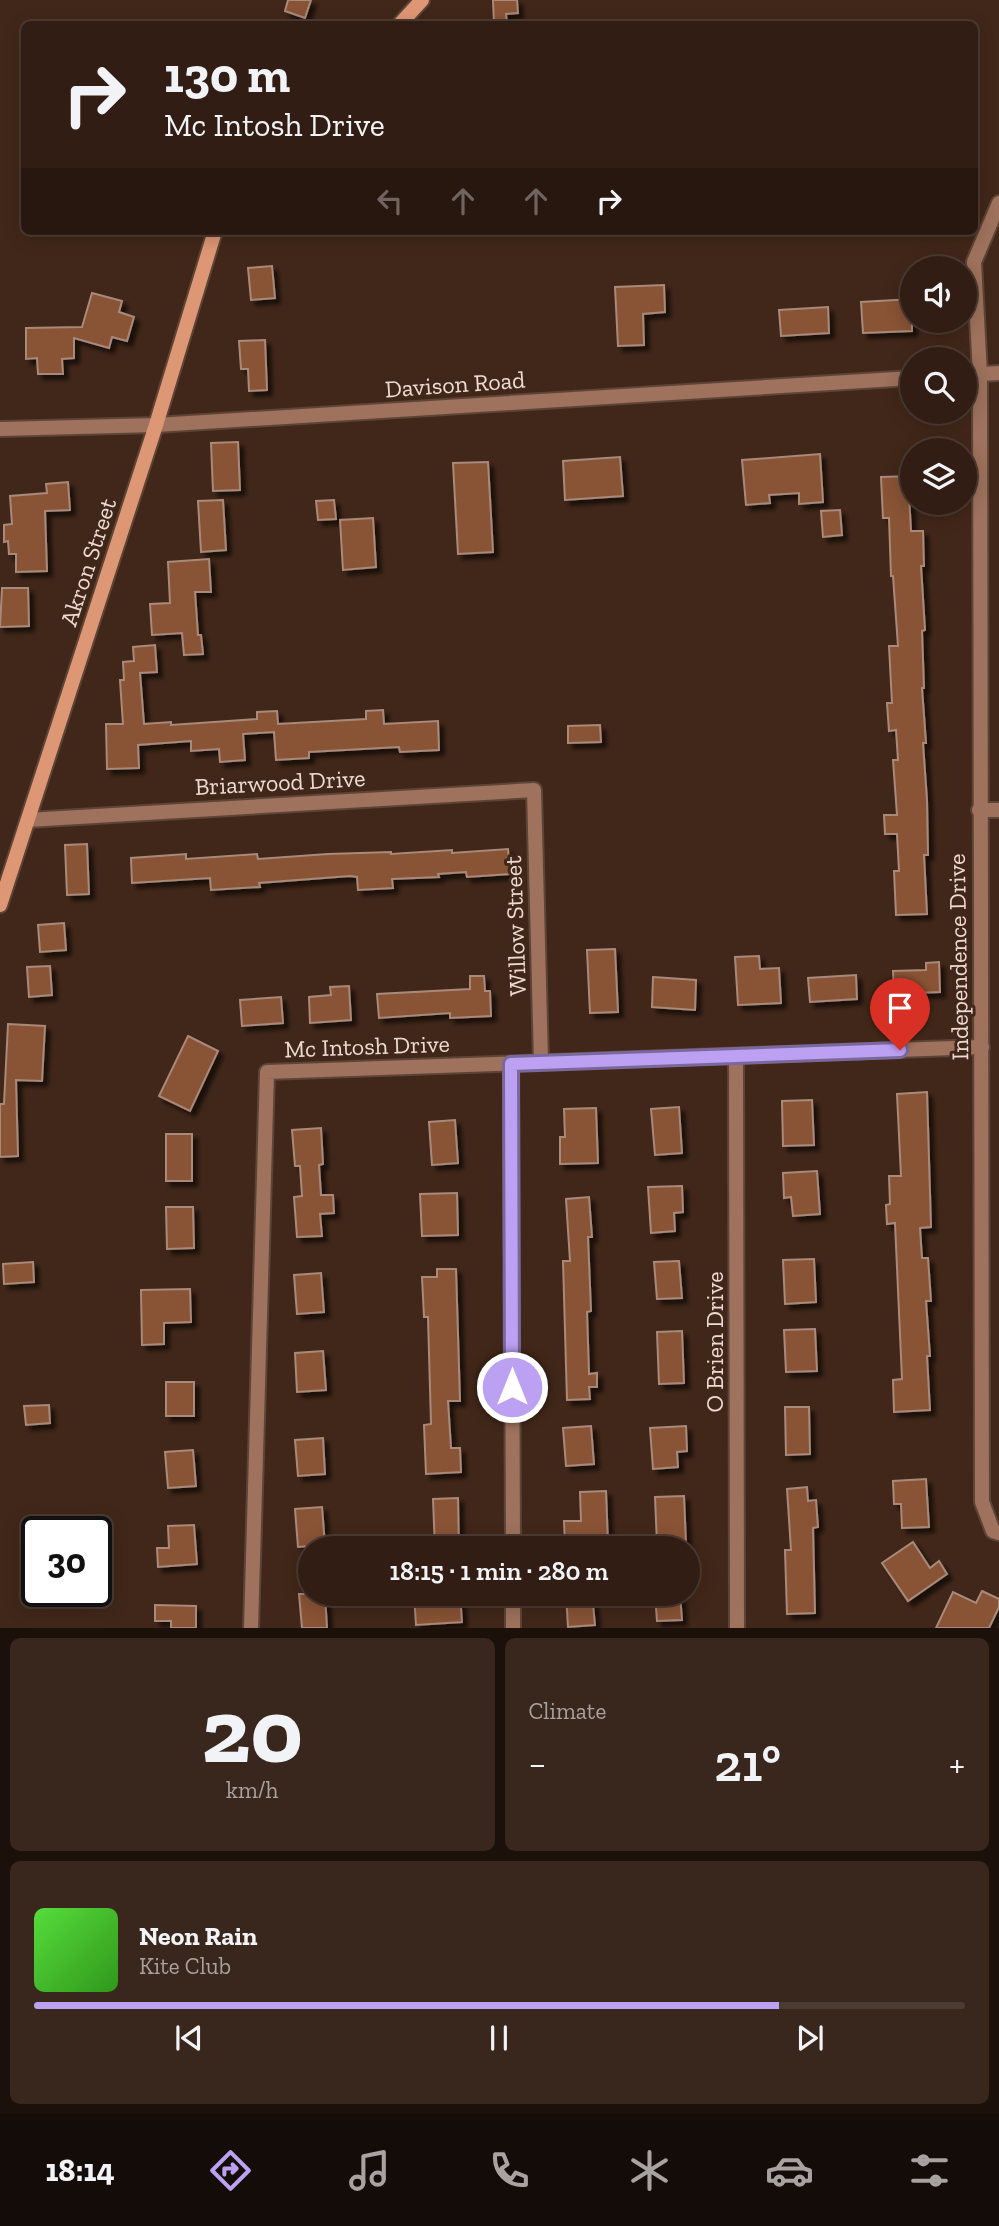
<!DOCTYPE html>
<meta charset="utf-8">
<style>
:root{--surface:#311d13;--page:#39261c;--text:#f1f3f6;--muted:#a8a2a0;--line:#4c3b33;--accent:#bca0f2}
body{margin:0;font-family:"Zilla Slab",serif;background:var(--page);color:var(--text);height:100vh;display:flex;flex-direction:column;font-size:26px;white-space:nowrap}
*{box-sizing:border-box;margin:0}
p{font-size:23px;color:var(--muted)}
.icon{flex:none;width:38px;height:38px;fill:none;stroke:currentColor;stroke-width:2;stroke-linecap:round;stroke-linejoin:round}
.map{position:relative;height:1628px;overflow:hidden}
.details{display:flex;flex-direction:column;gap:10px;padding:10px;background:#1b100a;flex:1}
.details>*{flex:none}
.hud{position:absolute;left:21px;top:21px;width:957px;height:214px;border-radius:10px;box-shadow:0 4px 18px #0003,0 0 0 2px var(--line);background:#311d13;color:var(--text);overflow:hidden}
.controls{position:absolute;left:900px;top:256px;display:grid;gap:14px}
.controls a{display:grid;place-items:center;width:77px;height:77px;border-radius:50%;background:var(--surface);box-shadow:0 4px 18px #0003,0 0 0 2px var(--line);font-size:35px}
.speed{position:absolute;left:21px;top:1516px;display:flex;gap:14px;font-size:35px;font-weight:700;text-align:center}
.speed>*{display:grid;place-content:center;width:91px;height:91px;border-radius:50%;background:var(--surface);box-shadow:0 4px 18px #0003,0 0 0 2px var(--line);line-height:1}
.speed .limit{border:4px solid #111;border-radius:10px;background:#fff;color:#111}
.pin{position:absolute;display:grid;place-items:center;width:60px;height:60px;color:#fff;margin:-72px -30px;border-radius:50% 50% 50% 0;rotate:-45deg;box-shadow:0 0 7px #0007}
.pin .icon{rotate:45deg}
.me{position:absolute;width:77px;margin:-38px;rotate:0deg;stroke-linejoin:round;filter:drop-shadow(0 0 5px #0008)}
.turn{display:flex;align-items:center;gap:24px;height:147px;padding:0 28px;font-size:32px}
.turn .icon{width:91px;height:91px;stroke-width:2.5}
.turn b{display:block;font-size:49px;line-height:60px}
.lanes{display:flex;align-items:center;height:66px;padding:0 28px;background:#0003;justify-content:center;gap:35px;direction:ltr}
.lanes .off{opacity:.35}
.big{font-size:52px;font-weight:600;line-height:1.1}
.details .widget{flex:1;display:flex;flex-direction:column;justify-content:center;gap:10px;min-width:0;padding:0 24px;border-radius:10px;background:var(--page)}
.details .dial{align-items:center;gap:0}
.dial b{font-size:91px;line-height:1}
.song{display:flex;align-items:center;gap:21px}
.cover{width:84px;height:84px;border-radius:10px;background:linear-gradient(135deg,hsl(110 70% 55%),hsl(110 70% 35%))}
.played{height:7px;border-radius:4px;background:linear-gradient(90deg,var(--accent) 80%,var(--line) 80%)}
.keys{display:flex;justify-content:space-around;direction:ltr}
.heat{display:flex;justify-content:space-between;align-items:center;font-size:38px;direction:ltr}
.details .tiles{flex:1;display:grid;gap:10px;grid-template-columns:1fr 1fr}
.widget:last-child{grid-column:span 2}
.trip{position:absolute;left:298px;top:1536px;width:402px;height:70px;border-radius:35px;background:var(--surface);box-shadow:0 4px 18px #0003,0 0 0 2px var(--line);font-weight:600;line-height:70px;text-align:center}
.dock{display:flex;height:112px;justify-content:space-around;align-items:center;background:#140c08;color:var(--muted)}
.dock .icon{width:49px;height:49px}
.dock .on{color:var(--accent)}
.dock b{font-size:32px;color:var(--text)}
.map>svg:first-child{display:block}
.building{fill:#895236;stroke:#a9897a;stroke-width:2;filter:url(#shadow)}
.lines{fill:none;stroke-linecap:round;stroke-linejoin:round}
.minor-casing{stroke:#5d4437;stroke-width:18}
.tertiary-casing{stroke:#5d4437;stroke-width:18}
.secondary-casing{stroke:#5d4437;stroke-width:18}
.minor{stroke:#9e725c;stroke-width:14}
.tertiary{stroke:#9e725c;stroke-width:14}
.secondary{stroke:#de9774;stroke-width:14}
.route-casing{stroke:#7a689d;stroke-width:18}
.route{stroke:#bca0f2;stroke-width:12}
.labels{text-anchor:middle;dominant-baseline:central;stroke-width:6;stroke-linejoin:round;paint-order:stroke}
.street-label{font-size:24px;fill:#eddbd3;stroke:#412719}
</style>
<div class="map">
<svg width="999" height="1628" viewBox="0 0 999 1628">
<defs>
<filter id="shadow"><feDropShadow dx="5" dy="5" stdDeviation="2" flood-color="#0009"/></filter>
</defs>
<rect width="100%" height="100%" fill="#412719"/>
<!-- building -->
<g class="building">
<path d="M288 0H311L305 18 285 11Z"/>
<path d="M493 0H517L518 13 506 14 507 24H494Z"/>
<path d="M272 266 275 298 251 300 248 268Z"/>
<path d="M664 285 665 312 643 314 644 345 618 346 615 287Z"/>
<path d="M92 293 122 301 119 312 134 317 127 341 112 337 109 348 74 338V358L62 359 63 374H38L37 358 26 359V328L82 327Z"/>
<path d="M912 299V331L863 333 861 302Z"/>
<path d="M828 307 829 333 781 336 779 310Z"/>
<path d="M265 340 267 390 249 391 248 369H241L239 341Z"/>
<path d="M238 442 240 490 213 491 211 443Z"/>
<path d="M820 454 823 502 799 504V493L769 495 770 503 746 505 742 460Z"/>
<path d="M620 457 623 496 565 500 563 461Z"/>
<path d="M488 462 493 552 458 554 453 463Z"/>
<path d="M912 476V494H909L911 531H923L924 566H921L925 630 922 631 924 688H922L926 743H923L927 800 928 855H924L927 914 896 915 894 871H899L897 834H885L884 815H897L893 760H898L896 730 889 731 887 703H892L889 646H898L893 576H891L889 518H883L881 477Z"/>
<path d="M68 482 70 510 45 511 47 571 16 572V554H9L8 541 4 542V525L12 524 10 496 47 493 46 484Z"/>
<path d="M223 500 226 550 201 552 198 501Z"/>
<path d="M334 500 336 519 318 520 316 501Z"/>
<path d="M840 510 842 535 823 537 821 511Z"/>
<path d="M373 518 376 567 343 570 340 520Z"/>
<path d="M209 559 211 592H195L198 635H201L203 654 184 655 182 633 152 635 150 604 170 603 168 562Z"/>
<path d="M2 588H28L29 626 0 627Z"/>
<path d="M155 645 157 672 140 673 144 724 171 722V725L257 719V712L277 711 278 724 366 719V711L383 710 384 724 438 721 439 750 400 752 399 747 309 752V758L276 760 274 732 243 734 245 760 220 762 219 749 191 751V741L138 745 139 768 107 769 106 724H123L120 680H124L123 662 134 661 133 647Z"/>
<path d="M600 725 601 742 568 743V726Z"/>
<path d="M87 844 89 894 67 895 65 845Z"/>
<path d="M508 849 510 874 467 877 466 872 438 874 439 877 392 879 393 888 358 890 357 877 350 876 259 883 260 887 211 890 210 878 132 883 131 858 186 854V859L257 854 258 859 328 854 391 852V854L452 850V853Z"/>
<path d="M64 923 66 950 40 952 38 925Z"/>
<path d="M615 949 618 1012 590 1013 587 950Z"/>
<path d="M759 956 760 969 779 968 781 1003 738 1005 735 957Z"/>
<path d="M939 962 940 992 894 994 893 971 926 970V963Z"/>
<path d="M50 966 52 995 29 997 27 967Z"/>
<path d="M856 975 857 999 810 1002 808 978Z"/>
<path d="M470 976H484L485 991H490L491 1016 450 1018V1013L379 1018 377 994 470 989Z"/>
<path d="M653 977 696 980 695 1010 652 1007Z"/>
<path d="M349 986 351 1020 310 1023 309 997 331 995 330 987Z"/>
<path d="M281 997 283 1023 242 1026 240 1000Z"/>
<path d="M8 1024 45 1026 42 1081 16 1080 18 1156 0 1157V1104H4Z"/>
<path d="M188 1036 218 1051 190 1111 159 1096Z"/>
<path d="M927 1092 931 1227 920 1228 922 1258H928L931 1301H926L930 1356H927L930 1410 894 1412 893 1380 902 1379 895 1223 887 1224 886 1205 890 1204 889 1176H901L897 1094Z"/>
<path d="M812 1100 814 1145 783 1146 782 1101Z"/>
<path d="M679 1107 682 1153 655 1155 651 1109Z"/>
<path d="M596 1108 598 1163 560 1164V1137H565L564 1109Z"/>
<path d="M455 1120 458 1163 432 1165 429 1122Z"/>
<path d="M321 1128 323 1164 319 1165 321 1195H333L334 1213 320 1214 322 1236 297 1237 294 1197 302 1196 300 1166H295L292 1130Z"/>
<rect x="166" y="1134" width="26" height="47"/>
<path d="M817 1171 820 1214 793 1216 791 1197 784 1198 783 1173Z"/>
<path d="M682 1186 683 1212 674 1213 675 1231 651 1233 648 1187Z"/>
<path d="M457 1193 458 1235 422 1236 420 1194Z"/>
<path d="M589 1197 592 1237H588L591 1311 587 1312 589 1374 597 1373V1387H589L590 1399 567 1400 563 1261H570L566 1199Z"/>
<path d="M166 1207H193L194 1248 167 1249Z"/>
<path d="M814 1259 816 1302 785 1304 783 1260Z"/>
<path d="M679 1261 682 1298 657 1299 654 1262Z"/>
<path d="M33 1262 34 1282 4 1284 3 1264Z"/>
<path d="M437 1269H456L460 1401H448L451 1448H460L461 1472 426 1474 424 1425 431 1424 428 1317H424L422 1277H437Z"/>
<path d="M321 1273 324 1312 297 1314 294 1275Z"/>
<path d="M190 1289 191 1322 164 1323V1344L142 1345 141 1290Z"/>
<path d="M815 1329 817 1371 786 1372 784 1330Z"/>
<path d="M682 1331 684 1383 659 1384 657 1332Z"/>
<path d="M323 1351 326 1390 297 1392 295 1353Z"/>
<rect x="166" y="1382" width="28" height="34"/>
<path d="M49 1405 50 1423 26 1425 24 1406Z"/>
<path d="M785 1407H809L810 1454 786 1455Z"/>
<path d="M591 1426 594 1464 566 1466 563 1428Z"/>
<path d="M686 1426 687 1451 677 1452 678 1467 653 1469 650 1428Z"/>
<path d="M323 1438 325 1474 298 1476 295 1440Z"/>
<path d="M193 1450 196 1486 168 1488 165 1452Z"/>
<path d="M926 1479 929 1527 902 1528 901 1504H894L893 1481Z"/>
<path d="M807 1487 808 1501 816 1500 818 1527 813 1528 815 1613 787 1614 785 1550H791L787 1489Z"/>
<path d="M606 1491 608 1544 565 1546 564 1521H581L580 1492Z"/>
<path d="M684 1496 686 1544 657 1545 655 1497Z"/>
<path d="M458 1498 459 1549H435L433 1499Z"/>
<path d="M322 1507 325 1545 298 1547 295 1509Z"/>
<path d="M194 1525 197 1564 158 1567 157 1548H169L168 1526Z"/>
<path d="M913 1542 930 1568 939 1561 947 1574 908 1601 882 1563Z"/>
<path d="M982 1591 999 1599V1607L989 1628H936L953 1592 976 1603Z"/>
<path d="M299 1594H325L327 1628H302Z"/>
<path d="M414 1594H460L462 1622 416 1625Z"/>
<path d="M566 1594H592L595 1625 568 1627Z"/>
<path d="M655 1594H680L682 1620 657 1621Z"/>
<path d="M155 1605 196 1606V1628H171V1621H155Z"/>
</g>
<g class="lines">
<defs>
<g id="minor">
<path d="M999 203 974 262 980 374 982 1502 993 1531 999 1533"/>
<path d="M979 810H999"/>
<path d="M28 820 534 790 541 1061"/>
<path d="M736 1056 737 1628"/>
<path d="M511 1064 513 1549"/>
<path d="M513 1594V1628"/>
<path d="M251 1628 267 1072 982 1047"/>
</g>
<g id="tertiary">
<path d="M964 375 999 373"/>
<path d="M0 429 156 425 912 378"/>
</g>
<g id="secondary">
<path d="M400 24 422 0"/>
<path d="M0 905 156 425 215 231"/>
</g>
</defs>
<!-- minor casing -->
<use href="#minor" class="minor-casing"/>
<!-- tertiary casing -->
<use href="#tertiary" class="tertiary-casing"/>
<!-- secondary casing -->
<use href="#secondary" class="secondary-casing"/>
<!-- minor -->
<use href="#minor" class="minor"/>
<!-- tertiary -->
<use href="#tertiary" class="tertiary"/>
<!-- secondary -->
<use href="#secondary" class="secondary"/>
</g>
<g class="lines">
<defs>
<path id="route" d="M512 1387 511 1064 900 1050"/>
</defs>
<!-- route casing -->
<use href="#route" class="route-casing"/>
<!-- route -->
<use href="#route" class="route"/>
</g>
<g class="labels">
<!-- street labels -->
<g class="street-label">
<text transform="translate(455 384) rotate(-4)">Davison Road</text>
<text transform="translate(88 562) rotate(-72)">Akron Street</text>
<text transform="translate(280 782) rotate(-3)">Briarwood Drive</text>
<text transform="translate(515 926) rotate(-92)">Willow Street</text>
<text transform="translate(958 957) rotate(-91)">Independence Drive</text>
<text transform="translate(367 1046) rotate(-2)">Mc Intosh Drive</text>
<text transform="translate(714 1342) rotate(-90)">O Brien Drive</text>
</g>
</g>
</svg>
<div class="controls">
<a><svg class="icon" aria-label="sound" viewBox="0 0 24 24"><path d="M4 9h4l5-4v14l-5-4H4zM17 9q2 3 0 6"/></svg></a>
<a><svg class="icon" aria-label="search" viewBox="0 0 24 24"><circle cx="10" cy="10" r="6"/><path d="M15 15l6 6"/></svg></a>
<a><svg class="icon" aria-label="layers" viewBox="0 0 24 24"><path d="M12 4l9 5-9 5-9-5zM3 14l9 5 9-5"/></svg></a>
</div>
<div class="speed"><div class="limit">30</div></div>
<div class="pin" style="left:900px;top:1050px;background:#d93025"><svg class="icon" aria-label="arrive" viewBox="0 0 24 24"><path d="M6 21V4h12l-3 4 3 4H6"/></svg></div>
<svg class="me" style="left:512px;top:1387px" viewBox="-20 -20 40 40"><circle r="17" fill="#bca0f2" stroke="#fff" stroke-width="3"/><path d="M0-11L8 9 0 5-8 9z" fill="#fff"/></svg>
<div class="trip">18:15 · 1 min · 280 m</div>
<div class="hud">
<div class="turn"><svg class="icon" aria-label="right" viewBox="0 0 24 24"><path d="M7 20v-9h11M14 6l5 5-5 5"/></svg><div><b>130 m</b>Mc Intosh Drive</div></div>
<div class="lanes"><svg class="icon off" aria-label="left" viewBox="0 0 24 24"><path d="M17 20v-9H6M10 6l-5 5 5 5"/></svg><svg class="icon off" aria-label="ahead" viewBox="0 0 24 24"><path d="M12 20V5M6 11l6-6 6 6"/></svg><svg class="icon off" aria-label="ahead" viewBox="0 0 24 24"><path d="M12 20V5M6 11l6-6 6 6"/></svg><svg class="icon" aria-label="right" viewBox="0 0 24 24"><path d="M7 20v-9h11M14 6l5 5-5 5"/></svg></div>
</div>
</div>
<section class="details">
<div class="tiles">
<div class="widget dial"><b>20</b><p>km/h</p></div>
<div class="widget"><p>Climate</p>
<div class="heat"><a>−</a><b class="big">21°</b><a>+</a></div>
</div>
<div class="widget">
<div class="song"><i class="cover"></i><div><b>Neon Rain</b><p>Kite Club</p></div></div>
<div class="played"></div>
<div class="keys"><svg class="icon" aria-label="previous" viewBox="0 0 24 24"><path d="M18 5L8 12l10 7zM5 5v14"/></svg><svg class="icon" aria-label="pause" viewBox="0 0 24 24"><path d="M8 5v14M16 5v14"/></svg><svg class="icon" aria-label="next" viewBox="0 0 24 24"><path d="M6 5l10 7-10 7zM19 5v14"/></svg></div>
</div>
</div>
</section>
<nav class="dock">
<b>18:14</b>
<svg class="icon on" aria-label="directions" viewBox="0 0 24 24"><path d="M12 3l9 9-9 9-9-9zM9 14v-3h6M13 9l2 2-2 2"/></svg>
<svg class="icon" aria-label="music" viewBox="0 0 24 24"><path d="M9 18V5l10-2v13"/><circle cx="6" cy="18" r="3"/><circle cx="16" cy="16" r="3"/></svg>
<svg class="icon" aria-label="phone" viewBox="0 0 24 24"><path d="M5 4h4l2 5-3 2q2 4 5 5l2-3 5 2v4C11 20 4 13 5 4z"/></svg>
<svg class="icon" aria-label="climate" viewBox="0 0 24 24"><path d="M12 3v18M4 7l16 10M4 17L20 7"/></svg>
<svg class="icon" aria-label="car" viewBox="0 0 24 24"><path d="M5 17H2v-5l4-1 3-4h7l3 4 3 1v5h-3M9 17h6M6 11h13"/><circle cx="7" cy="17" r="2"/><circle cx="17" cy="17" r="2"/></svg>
<svg class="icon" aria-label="filters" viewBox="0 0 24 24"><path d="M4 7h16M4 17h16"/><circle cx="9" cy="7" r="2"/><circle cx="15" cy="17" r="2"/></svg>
</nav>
